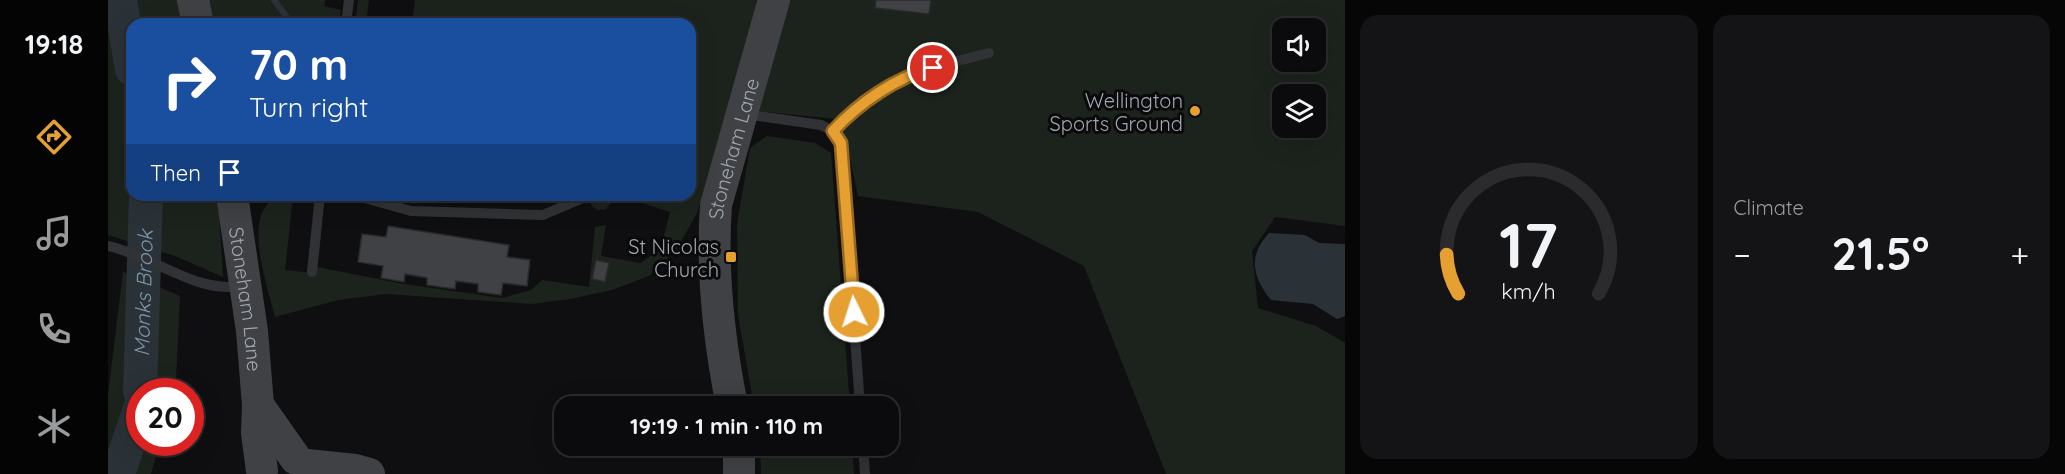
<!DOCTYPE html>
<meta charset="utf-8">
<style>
:root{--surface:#0b0b0d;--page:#141416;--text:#f1f3f6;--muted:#9a9b9d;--line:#2b2b2e;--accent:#e6a032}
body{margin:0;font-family:Quicksand,sans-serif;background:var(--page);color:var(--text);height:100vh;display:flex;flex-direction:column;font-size:22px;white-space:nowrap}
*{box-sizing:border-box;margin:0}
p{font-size:20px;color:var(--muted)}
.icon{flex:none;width:33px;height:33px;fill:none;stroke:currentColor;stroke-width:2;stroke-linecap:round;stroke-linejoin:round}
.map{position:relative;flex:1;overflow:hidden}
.drawer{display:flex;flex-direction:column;gap:15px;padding:15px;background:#060607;width:720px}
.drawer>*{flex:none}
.hud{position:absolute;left:18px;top:18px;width:570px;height:183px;border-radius:18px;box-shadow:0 6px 24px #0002,0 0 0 2px var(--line);background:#1a4fa0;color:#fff;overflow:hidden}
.controls{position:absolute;left:1164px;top:18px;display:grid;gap:12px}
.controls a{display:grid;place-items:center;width:54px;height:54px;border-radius:12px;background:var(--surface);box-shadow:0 6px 24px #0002,0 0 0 2px var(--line);font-size:30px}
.speed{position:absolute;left:18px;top:378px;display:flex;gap:12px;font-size:30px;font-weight:700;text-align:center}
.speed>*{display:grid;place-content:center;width:78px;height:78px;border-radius:50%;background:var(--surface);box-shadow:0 6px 24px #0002,0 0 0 2px var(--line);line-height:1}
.speed .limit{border:9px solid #d22;background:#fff;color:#111}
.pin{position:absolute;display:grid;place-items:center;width:51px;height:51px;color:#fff;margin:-26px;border:3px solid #fff;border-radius:50%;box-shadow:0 2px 6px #0007}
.me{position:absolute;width:66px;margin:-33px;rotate:356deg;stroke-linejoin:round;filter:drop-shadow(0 0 4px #0008)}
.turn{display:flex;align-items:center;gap:21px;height:126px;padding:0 24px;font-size:27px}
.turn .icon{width:78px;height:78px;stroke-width:2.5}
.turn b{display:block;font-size:42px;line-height:51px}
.then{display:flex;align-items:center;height:57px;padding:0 24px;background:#0003;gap:12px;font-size:22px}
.big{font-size:45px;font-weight:800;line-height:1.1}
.drawer .card{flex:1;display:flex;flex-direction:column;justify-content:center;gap:9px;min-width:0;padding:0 21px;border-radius:18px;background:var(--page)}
.drawer .dial{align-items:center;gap:0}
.dial svg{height:156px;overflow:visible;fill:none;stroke:var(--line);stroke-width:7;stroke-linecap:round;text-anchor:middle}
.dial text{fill:var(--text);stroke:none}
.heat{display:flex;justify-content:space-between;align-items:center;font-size:33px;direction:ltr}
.drawer .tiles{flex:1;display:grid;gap:15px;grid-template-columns:repeat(2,1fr)}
.trip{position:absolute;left:446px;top:396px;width:345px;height:60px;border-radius:18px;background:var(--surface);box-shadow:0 6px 24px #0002,0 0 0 2px var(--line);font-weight:800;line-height:60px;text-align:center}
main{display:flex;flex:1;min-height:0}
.dock{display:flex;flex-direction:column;width:108px;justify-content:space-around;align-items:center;background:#040405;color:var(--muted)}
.dock .icon{width:42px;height:42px}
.dock .active{color:var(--accent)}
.dock b{font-size:27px;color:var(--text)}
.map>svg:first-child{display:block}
.green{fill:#1c231c;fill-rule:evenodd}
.water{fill:#2a3238}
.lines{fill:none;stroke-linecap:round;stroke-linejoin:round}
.stream{stroke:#2a3238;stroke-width:6}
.river{stroke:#2a3238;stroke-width:34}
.building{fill:#404145;stroke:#292a2c;stroke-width:1.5}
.lane{stroke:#313235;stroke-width:10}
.secondary{stroke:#3f4145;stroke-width:32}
.route-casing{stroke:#966820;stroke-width:15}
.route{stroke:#e6a032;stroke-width:10}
.poi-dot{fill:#e6a032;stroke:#0a0a0b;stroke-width:2}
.labels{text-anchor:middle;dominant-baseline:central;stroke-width:6;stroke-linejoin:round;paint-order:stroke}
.poi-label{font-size:20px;fill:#a1a7b1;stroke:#0a0a0b;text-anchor:end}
.street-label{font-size:20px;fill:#a1a7b1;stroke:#0a0a0b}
.water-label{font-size:21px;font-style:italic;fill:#7996ab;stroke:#0a0a0b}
</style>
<main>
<nav class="dock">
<b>19:18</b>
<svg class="icon active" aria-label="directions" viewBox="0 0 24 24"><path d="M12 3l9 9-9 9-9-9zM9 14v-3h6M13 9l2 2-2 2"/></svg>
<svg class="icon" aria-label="music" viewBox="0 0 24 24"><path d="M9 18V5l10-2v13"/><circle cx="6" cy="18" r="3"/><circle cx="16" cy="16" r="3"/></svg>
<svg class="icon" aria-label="phone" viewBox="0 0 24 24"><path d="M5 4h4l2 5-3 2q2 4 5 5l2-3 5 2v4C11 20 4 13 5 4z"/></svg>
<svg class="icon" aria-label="climate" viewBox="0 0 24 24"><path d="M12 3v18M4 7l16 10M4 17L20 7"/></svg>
</nav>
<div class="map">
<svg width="1237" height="474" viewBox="0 0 1237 474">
<rect width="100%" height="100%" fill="#0f0f11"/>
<!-- green -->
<g class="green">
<path d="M0 0H77L80 24H24V195H110L115 277 67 256 0 235Z"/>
<path d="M97 0H217L216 6 233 10 231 24H102Z"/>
<path d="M250 0H261L258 24H247Z"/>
<path d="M307 0H654L589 213 567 252 541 276 504 290 462 299 424 304 278 294 230 300 167 317C160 287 131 210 172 196 179 193 192 195 200 195L185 196 177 270 206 273 209 267 296 284 394 298 423 290 434 280 481 287 487 227 498 225 493 256 533 263 553 248 562 212 522 199 507 198 498 209 489 210 483 205V198L488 195H582V24H304Z"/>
<path d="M678 0H1237V226L1167 217 1144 251 1150 308 1208 326 1237 343V474H1058L976 266 870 212 750 196 739 144 728 119 650 111ZM1174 28H1208V62H1174ZM1174 94H1208V128H1174Z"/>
<path d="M659 136 707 143 723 153 742 406H646L630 315 629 224 642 148Z"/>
<path d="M15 272 72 296 68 380 65 391 32 392V442L52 443 43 474H0V395Z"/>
<path d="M652 446H744L746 474H653Z"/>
</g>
<!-- water -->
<path class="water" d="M1161 233 1197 235 1211 243 1237 244V316L1229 319 1205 304 1163 300C1145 277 1139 257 1161 233Z"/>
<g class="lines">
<!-- stream -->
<path class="stream" d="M166 0 184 24"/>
<!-- river -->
<g class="river">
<path d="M12 0 24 69"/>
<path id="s1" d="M32 392 38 195"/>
<path d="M10 474 32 409"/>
</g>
</g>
<!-- building -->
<g class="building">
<path d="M768 0H823L821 14 767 8Z"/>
<path d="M280 226 401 245 399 257 422 260 419 286 395 283 393 295 370 292V284L348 281 347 289 319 285V278L297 274 296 282 273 278 275 266 250 262 254 234 278 237Z"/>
<path d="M488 260 501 263 497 282 484 279Z"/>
</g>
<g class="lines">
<!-- lane -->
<g class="lane">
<path d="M238 24 241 0"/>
<path d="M637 114 713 125 725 131 733 143 752 406"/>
<path d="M725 131 740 115 802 73 881 53"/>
<path d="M246 195 303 211 435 215 482 195"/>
<path d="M0 246C46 256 87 294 135 286"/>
<path d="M204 272 212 195"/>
<path d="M755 446 757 474"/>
</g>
<!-- secondary -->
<g class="secondary">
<path d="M85 0 90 24"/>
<path id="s2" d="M124 195 144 331 150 405 149 433 154 471"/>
<path d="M150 405 188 459"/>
<path id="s3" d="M624 406C611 340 603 273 608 205L666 0"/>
<path d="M631 446V474"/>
<path d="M199 465 247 470 261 474"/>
</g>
</g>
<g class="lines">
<defs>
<path id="route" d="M746 312 733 143 725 131C751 103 788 77 825 68"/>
</defs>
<!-- route casing -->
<use href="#route" class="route-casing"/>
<!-- route -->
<use href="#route" class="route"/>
</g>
<!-- markers -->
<g class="poi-dot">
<circle cx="1087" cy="111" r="6"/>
<rect x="617" y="251" width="12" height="12" rx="3"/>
</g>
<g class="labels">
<!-- poi labels -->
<g class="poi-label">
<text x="1075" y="100">Wellington<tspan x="1075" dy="23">Sports Ground</tspan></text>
<text x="611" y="246">St Nicolas<tspan x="611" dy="23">Church</tspan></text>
</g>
<!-- street labels -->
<g class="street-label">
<text stroke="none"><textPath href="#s3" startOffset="261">Stoneham Lane</textPath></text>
<text stroke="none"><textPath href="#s2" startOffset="105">Stoneham Lane</textPath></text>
</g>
<!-- water labels -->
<g class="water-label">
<text stroke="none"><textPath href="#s1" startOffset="99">Monks Brook</textPath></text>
</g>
</g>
</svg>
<div class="controls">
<a><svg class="icon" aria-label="sound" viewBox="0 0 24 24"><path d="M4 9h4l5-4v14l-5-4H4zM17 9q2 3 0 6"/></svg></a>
<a><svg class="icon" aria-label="layers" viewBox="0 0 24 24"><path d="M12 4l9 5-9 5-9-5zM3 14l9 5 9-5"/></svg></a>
</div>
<div class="speed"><div class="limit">20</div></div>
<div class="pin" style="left:825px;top:68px;background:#d93025"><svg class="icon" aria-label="arrive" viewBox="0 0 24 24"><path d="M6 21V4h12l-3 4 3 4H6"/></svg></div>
<svg class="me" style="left:746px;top:312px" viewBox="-20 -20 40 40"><circle r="17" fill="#e6a032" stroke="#fff" stroke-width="3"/><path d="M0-11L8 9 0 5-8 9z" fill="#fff"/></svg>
<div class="trip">19:19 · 1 min · 110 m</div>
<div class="hud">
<div class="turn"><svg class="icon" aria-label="right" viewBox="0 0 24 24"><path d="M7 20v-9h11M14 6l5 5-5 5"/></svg><div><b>70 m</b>Turn right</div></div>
<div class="then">Then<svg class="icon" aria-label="arrive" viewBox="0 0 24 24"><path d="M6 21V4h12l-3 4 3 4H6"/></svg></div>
</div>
</div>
<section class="drawer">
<div class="tiles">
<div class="card dial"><svg viewBox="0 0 100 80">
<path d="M14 69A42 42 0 1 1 86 69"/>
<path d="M14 69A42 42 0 0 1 8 49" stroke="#e6a032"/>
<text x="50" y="56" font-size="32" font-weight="700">17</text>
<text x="50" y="72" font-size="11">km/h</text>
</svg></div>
<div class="card"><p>Climate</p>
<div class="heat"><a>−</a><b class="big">21.5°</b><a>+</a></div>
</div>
</div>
</section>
</main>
